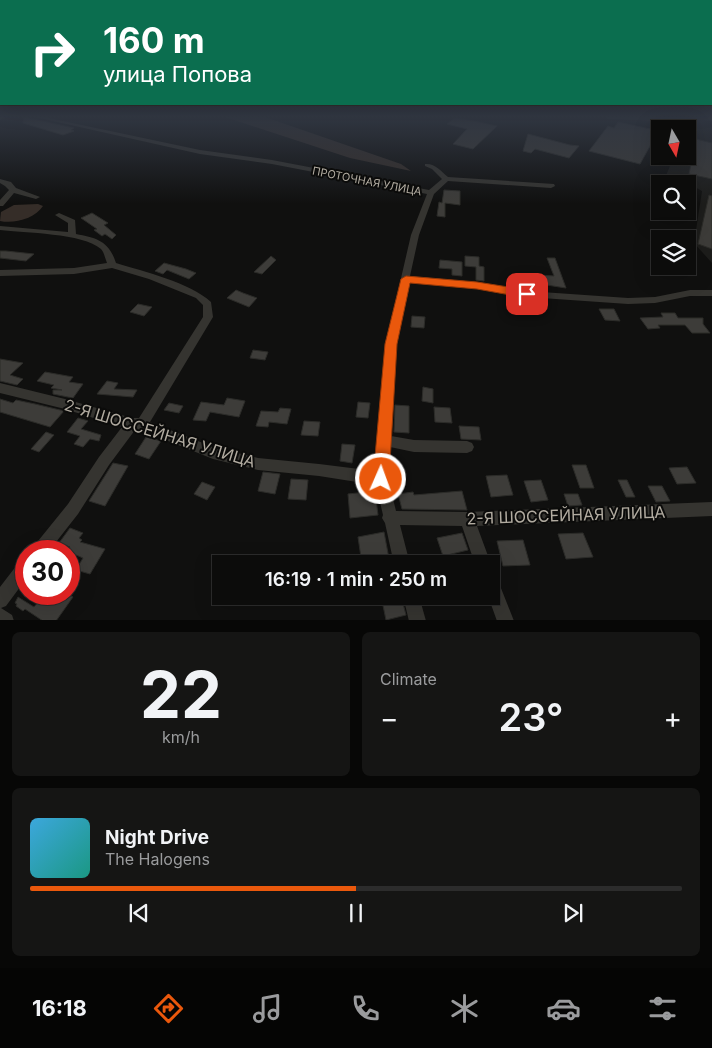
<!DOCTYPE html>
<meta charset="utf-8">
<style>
:root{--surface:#0c0c0b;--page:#151514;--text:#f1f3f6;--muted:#9a9b9d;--line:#2c2c2c;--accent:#ea580c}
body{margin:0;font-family:Inter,sans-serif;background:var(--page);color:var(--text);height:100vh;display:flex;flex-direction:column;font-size:19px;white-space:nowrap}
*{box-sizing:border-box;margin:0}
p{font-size:16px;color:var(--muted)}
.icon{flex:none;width:28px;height:28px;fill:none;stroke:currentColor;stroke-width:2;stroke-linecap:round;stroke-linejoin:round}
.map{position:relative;height:620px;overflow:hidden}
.drawer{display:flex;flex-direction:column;gap:12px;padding:12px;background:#070706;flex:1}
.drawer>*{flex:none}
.guide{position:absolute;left:0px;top:0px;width:712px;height:105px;box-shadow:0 5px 20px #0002,0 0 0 1px var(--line);background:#0b6e4f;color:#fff;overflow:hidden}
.needle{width:32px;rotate:171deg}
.controls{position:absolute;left:651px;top:120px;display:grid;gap:10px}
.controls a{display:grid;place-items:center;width:45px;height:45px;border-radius:0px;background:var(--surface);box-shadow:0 5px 20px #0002,0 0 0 1px var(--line);font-size:25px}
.speed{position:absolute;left:15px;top:540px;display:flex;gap:10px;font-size:25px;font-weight:700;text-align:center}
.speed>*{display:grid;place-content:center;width:65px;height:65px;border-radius:50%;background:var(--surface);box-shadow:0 5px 20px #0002,0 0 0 1px var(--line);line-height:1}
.speed .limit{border:8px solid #d22;background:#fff;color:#111}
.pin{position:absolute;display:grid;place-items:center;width:42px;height:42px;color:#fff;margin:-21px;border-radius:10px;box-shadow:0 2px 8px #0006}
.me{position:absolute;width:55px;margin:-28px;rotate:2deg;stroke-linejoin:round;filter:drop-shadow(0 0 4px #0008)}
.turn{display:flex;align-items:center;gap:18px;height:105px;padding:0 20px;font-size:22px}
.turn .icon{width:65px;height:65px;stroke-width:2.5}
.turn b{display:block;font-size:35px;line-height:42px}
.big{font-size:38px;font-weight:600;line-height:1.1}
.drawer .tile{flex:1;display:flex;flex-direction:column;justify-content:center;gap:8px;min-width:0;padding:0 18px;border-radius:8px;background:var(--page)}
.drawer .dial{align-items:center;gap:0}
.dial b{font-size:65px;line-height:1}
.song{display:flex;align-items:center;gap:15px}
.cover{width:60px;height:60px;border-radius:8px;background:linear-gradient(135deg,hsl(200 70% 55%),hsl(170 70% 35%))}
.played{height:5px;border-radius:2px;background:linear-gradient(90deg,var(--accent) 50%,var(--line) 50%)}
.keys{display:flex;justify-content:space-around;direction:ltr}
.heat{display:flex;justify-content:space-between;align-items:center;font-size:28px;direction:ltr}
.drawer .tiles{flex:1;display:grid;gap:12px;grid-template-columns:1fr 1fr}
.tile:last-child{grid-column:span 2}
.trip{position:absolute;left:212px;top:555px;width:288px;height:50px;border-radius:0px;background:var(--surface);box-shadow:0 5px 20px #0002,0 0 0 1px var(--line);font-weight:600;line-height:50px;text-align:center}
.tab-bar{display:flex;height:80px;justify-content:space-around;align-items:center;background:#050504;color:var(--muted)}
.tab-bar .icon{width:35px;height:35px}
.tab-bar .selected{color:var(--accent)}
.tab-bar b{font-size:22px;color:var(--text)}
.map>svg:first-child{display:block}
.built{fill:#1d1d1b}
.water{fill:#352d28}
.building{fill:#3d3c39;stroke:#2c2c29}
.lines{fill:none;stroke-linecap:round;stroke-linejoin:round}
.minor{fill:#353430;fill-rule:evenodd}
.route{fill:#ea580c;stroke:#983908}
.labels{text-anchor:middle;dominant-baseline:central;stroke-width:4;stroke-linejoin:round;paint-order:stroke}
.far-street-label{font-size:11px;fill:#b1aba0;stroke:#0b0b0a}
.near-street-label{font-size:16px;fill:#b1aba0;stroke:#0b0b0a}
</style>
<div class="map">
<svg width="712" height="621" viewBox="0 0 712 621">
<rect width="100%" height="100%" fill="#10100f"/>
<!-- built -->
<path class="built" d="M695 120 712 121V263L694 243 702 191 689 184 665 178 674 156H688L687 121Z"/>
<!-- water -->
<g class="water">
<path d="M225 117H265L401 164 411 171 350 158Z"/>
<path d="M38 204 43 206C34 219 14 224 0 221L1 212 14 205Z"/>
</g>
<!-- building -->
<g class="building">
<path d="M24 117 74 128 71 130 74 131 63 135 23 123Z"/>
<path d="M455 118 474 121 497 126 473 149 453 144 467 129 447 124Z"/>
<path d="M618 122 655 130 651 136 655 137 640 164 589 151 608 126 614 128Z"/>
<path d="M528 134 570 145 579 146 569 158 535 149 531 153 523 151Z"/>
<path d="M696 139 712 143V179L689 174Z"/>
<path d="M444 190 460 191V205L445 203V217L437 216 439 202 442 203Z"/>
<path d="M709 195 712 196V249L698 244Z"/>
<path d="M92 213 108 223 104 225 116 235 112 239 105 234 102 236 94 230 97 229 81 218Z"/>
<path d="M0 251H6L34 254 26 261 0 258Z"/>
<path d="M271 256 276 260 262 274 254 272Z"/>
<path d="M465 256 479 257V266L484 267V281L476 280V267L465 266Z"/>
<path d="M547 258H555L566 288 540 284 539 275 554 276Z"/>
<path d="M440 260 462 262V276L452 275V269L439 268Z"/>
<path d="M164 263 186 269 196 273 189 279 167 270 163 274 155 271Z"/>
<path d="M236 290 243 293 257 298 249 307 227 298Z"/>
<path d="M518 297 528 299 532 314 522 313Z"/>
<path d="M138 304 152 307 144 316 130 312Z"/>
<path d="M599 309H614L620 321 605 320Z"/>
<path d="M661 313H675L678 318H703V324L710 333H692L685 325H658L660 328 648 329 640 318 663 317Z"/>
<path d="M412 316 425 317 424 328 411 327Z"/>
<path d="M253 350 268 352 265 360 250 358Z"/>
<path d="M0 359 23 363 10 375 23 379 17 385 0 381Z"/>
<path d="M45 372 73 377 69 382 83 384 73 398 53 394V390H62L51 388 54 385 37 381Z"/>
<path d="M107 381 118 383 114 389 137 390 133 397 97 394Z"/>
<path d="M423 387 433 389V403L422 401Z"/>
<path d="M227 398 245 401 239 417 210 412 206 421 193 420 201 402 224 405Z"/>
<path d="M0 399 13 403 16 400 35 404 64 411 50 427 0 412Z"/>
<path d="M358 402 370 403 368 418 356 417Z"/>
<path d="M169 403 183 406 179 413 164 410Z"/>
<path d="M395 405 409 406V433L394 432Z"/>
<path d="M434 407 450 408 452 423 435 422Z"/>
<path d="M280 408 291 409 287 424 269 422 268 427 256 426 261 411 278 412Z"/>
<path d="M78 418 88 421 81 429 101 435 99 441 90 439 83 447 74 444 80 436 67 432Z"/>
<path d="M304 421 320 422 318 436 301 435Z"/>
<path d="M459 426 479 427 481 440 461 439Z"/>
<path d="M46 432 54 435 39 452 31 449Z"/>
<path d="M146 437 161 441 149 459 135 454Z"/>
<path d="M342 444 355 445 352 463 340 461Z"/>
<path d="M113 463 128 466 105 506 89 501Z"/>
<path d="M572 465H586L594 488H580Z"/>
<path d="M687 467 696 483 677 484 669 468Z"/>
<path d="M263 472 280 474 275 494 258 491Z"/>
<path d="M507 475 513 495 491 497 486 476Z"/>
<path d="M291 479 308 480 306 500 288 499Z"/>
<path d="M541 480 548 500 531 502 524 481Z"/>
<path d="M618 480H627L635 497H626Z"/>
<path d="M202 482 215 487 207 500 194 494Z"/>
<path d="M648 486H662L670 501 656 502Z"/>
<path d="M375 491 378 515 350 518 348 494Z"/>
<path d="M462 491 467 510 402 509 398 494 413 492 414 495Z"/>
<path d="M564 494H578L582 505 568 506Z"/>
<path d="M70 528 83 533 79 538 82 540 80 542 105 549 90 574 76 570 83 558 67 551 70 547 59 543Z"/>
<path d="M384 532 390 564H362L358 537Z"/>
<path d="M462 533 468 550 443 556 437 538Z"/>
<path d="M583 533 593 557 566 559 558 534Z"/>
<path d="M523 540 530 565 503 566 497 541Z"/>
<path d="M45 594H68L73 597 56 621H43L25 609 23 611 16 606 17 604 15 603 18 597 34 607Z"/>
<path d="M381 596H401L406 615 386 620Z"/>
</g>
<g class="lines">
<!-- minor -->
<g class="minor">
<path d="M0 117H6L0 120Z"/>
<path d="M35 117H44L200 150 272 160 429 190 442 179 432 169 425 166V164C435 163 441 171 448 177L554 184 555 186 551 188 448 181 434 194 419 235 410 276 477 282 527 291 628 298 655 297 690 290H712V296H690L655 303 628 304 527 297 477 288 409 282 396 343 391 436 414 440 467 441 472 443 474 447 472 451 467 453 414 452 390 447 388 479 396 511 467 512 712 502V516L477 526 491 564H475L462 526 400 525 410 564H394L385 523 382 518 383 515 376 485 319 476 258 470 213 459 141 430H135L109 465 78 514 49 551H31L34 546 68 504 99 457 122 427 65 409 0 393V383L65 399 132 418H139L203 317V305L196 298 149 279 112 268 74 274 0 276V270L74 268 107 263C105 258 104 252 101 249 83 233 24 233 0 230V226L68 232V223L55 215 59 213 75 220 76 234C97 238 109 241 116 263 145 272 189 282 211 302L213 317 150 422 213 447 258 458 319 464 375 471 377 443 376 440 378 436 386 343 411 235 427 194 272 164 200 154Z"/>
<path d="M605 117H712V121L689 119 657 121 608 119Z"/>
<path d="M0 179 11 182 16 188 40 197 36 199 14 193 3 206H0V200L9 190 5 186 0 183Z"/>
<path d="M26 559V579L6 606 1 608 12 615 14 621H0V587L20 561Z"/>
<path d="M491 576 497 578 514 621H497L488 596H491Z"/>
<path d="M403 596H419L426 621H409Z"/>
</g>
</g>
<!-- sky -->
<linearGradient id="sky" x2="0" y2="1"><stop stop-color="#090908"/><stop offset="0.57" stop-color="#313742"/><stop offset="1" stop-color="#313742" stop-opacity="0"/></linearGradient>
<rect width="712" height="204" fill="url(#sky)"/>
<!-- route -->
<path class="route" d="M406 276 477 282 527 290 532 294 527 298 477 289 410 283 397 344 389 479 387 484 381 486 375 484 373 479 385 344 401 279Z"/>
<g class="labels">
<!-- far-street labels -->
<g class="far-street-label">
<text transform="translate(367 181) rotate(11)">ПРОТОЧНАЯ УЛИЦА</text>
</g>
<!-- near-street labels -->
<g class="near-street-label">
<text transform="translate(160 433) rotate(17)">2-Я ШОССЕЙНАЯ УЛИЦА</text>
<text transform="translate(566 515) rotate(-2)">2-Я ШОССЕЙНАЯ УЛИЦА</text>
</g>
</g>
</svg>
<div class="controls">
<a><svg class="needle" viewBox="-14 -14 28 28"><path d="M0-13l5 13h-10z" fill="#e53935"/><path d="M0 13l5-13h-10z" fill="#9a9b9d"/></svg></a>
<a><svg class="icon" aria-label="search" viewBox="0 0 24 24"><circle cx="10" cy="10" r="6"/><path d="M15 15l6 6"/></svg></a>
<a><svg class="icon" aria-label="layers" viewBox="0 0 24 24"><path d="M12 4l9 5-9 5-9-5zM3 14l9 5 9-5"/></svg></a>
</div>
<div class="speed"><div class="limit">30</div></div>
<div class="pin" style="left:527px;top:294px;background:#d93025"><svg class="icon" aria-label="arrive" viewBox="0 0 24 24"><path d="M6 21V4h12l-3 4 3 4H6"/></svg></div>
<svg class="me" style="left:381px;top:479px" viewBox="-20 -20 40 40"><circle r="17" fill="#ea580c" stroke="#fff" stroke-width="3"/><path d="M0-11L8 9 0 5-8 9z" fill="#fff"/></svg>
<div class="trip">16:19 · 1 min · 250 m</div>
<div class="guide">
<div class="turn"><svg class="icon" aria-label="right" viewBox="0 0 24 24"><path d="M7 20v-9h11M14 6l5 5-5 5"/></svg><div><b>160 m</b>улица Попова</div></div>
</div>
</div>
<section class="drawer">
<div class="tiles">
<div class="tile dial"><b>22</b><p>km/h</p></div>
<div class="tile"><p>Climate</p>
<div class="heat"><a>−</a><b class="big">23°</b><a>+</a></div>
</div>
<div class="tile">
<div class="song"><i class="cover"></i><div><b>Night Drive</b><p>The Halogens</p></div></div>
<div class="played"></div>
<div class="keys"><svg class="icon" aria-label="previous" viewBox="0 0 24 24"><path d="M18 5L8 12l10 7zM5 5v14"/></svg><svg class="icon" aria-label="pause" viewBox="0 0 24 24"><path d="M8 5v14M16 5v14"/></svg><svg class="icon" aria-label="next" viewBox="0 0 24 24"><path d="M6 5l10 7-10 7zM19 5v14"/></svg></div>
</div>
</div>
</section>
<nav class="tab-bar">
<b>16:18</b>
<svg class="icon selected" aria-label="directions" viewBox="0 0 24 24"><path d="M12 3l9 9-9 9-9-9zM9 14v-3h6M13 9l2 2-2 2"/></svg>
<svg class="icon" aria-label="music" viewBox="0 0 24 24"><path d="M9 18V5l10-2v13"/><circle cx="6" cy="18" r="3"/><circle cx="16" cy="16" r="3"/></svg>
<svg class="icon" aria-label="phone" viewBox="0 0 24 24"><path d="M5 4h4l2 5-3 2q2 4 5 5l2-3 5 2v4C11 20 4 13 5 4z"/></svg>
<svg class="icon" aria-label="climate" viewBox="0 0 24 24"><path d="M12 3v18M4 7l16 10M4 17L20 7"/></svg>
<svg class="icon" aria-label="car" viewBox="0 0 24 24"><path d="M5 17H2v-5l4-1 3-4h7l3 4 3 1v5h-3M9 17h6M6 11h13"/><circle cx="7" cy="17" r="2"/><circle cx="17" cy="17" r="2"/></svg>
<svg class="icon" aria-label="filters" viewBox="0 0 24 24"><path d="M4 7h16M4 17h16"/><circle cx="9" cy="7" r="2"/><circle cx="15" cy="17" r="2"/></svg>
</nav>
